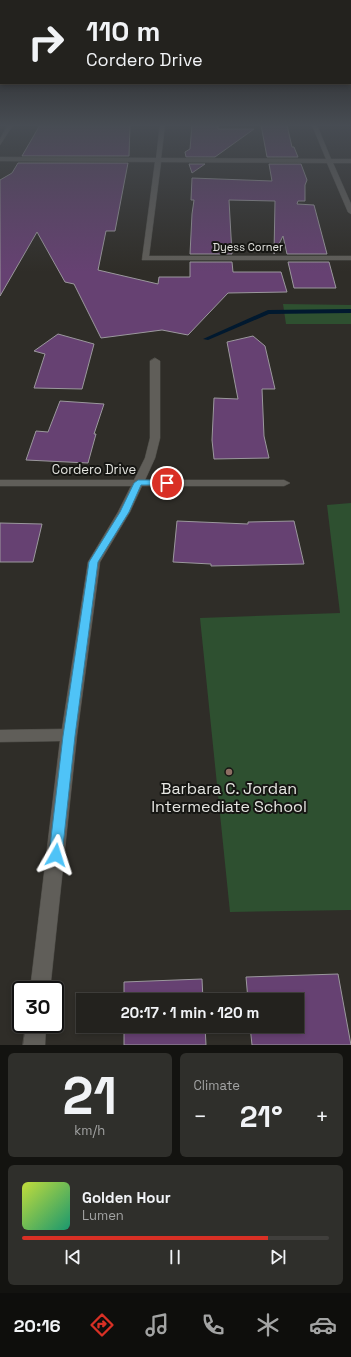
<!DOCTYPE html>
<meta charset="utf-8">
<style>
:root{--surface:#23221e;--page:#2f2f2b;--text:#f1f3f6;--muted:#a3a4a4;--line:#403f3c;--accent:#d93025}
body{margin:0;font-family:"Space Grotesk",sans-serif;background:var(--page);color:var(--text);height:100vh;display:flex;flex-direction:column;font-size:15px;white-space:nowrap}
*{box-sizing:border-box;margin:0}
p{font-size:13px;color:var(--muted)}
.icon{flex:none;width:22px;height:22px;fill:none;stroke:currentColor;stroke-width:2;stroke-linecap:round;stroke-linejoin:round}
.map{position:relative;height:1045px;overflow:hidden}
.details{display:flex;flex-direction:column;gap:8px;padding:8px;background:#131310;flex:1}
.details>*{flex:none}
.guide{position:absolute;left:0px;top:0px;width:351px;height:84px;box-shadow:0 2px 6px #0003,0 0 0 1px var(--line);background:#23221e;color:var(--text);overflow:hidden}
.speed{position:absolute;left:12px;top:981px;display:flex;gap:8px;font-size:20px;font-weight:700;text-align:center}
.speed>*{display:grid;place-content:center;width:52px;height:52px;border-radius:50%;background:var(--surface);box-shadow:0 2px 6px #0003,0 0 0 1px var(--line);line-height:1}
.speed .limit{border:2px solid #111;border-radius:6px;background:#fff;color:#111}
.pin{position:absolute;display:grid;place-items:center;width:34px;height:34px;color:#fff;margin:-17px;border:2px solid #fff;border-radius:50%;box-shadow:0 1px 4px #0007}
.me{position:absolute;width:44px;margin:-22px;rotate:6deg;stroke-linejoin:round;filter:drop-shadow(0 0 3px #0008)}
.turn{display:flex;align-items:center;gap:14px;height:84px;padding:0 20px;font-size:18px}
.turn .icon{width:52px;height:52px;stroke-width:2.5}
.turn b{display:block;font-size:28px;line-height:34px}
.big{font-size:30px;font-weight:700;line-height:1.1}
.details .card{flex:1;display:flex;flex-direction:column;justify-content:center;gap:6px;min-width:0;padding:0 14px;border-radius:6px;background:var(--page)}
.details .dial{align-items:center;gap:0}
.dial b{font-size:52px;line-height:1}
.song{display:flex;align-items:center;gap:12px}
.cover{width:48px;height:48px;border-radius:6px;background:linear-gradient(135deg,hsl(70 70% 55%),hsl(160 70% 35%))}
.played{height:4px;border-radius:2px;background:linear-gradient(90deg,var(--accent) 80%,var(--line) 80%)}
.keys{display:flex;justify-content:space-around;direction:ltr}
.heat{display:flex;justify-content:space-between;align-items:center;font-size:22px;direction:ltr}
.details .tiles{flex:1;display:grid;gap:8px;grid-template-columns:1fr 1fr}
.card:last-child{grid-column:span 2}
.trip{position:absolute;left:76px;top:993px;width:228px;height:40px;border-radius:0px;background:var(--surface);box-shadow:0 2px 6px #0003,0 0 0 1px var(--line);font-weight:700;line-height:40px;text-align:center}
.dock{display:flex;height:64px;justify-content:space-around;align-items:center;background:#0e0e0c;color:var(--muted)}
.dock .icon{width:28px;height:28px}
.dock .active{color:var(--accent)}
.dock b{font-size:18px;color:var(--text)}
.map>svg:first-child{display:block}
.green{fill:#2e5030}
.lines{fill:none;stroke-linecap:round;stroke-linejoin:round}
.stream{fill:#01192f;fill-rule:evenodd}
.building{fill:#664172;stroke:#9b989d}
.street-casing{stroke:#4d4c47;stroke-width:1}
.street{fill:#605e59;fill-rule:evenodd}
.route{fill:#4fc3f7;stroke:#337fa1}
.education-dot{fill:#8d6e63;stroke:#161613;stroke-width:1.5}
.labels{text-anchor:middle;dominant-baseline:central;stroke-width:4;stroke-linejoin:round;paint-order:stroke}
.far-street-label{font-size:11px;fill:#e5e5e1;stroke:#161613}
.street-label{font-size:13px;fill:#e5e5e1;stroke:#161613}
.near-poi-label{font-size:16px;fill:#e5e5e1;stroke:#161613}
</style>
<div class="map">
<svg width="351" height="1045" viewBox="0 0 351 1045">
<rect width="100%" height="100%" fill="#2f2d28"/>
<!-- green -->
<g class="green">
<path d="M283 304 351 305V324H286Z"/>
<path d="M351 503V910L230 912 200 618 340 613 327 505Z"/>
</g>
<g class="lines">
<!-- stream -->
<path class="stream" d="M351 309V313L269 314 208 340 203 339 268 310Z"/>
</g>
<!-- building -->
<g class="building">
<path d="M40 125H130L129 156H22Z"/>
<path d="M192 125H218V129H254L215 157H186L185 152 190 149Z"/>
<path d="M261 125H287L292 147H294L298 157H267Z"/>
<path d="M18 163H128L115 231H106L98 270 158 284 159 277H190V262H232L233 272H281L287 292 228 293 188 335 162 330 101 338 74 284 65 282 37 232 0 296V180L12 173Z"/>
<path d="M189 164H205L192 173Z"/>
<path d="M269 164H301L307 180 305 185V201H298L297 204 314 205 327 254H287L283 236 274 254 275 201 229 200 232 254H190L192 214 194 200H191L192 178 272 181Z"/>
<path d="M288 262H329L336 288H294Z"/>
<path d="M58 334 94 344 82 389 34 388 45 354 34 351Z"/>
<path d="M253 336 265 346 275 389H262L264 436 269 458 214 459 212 440 214 398 238 399 227 342Z"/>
<path d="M60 401 104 404 94 434H96L88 463 26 460 36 431 48 432Z"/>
<path d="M177 521 248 524V522L294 521 304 564 211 566V564L173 562Z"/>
<path d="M0 523 42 524 33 562H0Z"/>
<path d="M338 974 351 1045H252L250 1026H297V1000H248L246 977Z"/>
<path d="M202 979 203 1000H124V982Z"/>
<path d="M124 1026H205L206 1045H124Z"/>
</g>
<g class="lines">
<defs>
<g id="street">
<path d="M8 125H13L0 145V139Z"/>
<path d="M160 125H165L161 158 326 159 312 125H317L331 159H351V163H333L351 204V214L348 212 327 163 161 162 149 256H351V260H142L155 162 0 161V157L156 158Z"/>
<path d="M155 358 160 361V438L155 458 145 480H284L290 483 284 486H142L130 512 100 562 77 735 50 990H30L60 741 0 742V730L62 729 88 562 118 512 131 486H0V480H134L145 458 150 438V361Z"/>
<path d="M26 1024H46L45 1045H23Z"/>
</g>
</defs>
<!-- street casing -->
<use href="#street" class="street-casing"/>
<!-- street -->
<use href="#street" class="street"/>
</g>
<!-- sky -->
<linearGradient id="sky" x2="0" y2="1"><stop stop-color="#1a1916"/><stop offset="0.46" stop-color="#474c53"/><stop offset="1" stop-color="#474c53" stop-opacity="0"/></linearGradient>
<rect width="351" height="272" fill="url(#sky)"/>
<!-- route -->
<path class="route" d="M138 480H167L172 483 167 485H141L129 512 98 562 75 736 62 855 60 860 56 861 51 860 49 855 63 736 89 562 120 512 134 483Z"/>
<!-- markers -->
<circle class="education-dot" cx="229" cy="772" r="4"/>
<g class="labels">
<!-- far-street labels -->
<g class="far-street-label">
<text x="248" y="247">Dyess Corner</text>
</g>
<!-- street labels -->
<g class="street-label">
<text x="94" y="469">Cordero Drive</text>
</g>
<!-- near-poi labels -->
<g class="near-poi-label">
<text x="229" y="788">Barbara C. Jordan<tspan x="229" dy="18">Intermediate School</tspan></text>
</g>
</g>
</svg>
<div class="speed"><div class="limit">30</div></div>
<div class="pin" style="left:167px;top:483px;background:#d93025"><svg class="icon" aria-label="arrive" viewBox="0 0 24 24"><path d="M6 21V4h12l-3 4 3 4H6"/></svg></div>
<svg class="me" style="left:56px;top:855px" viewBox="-20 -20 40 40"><path d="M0-17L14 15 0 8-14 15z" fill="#4fc3f7" stroke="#fff" stroke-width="4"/></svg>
<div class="trip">20:17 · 1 min · 120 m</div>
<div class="guide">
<div class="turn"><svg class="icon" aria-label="right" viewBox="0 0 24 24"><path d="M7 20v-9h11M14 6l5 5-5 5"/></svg><div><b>110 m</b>Cordero Drive</div></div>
</div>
</div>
<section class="details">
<div class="tiles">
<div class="card dial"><b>21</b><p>km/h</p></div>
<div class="card"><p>Climate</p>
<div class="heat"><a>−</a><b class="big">21°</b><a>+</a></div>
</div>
<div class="card">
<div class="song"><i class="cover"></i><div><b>Golden Hour</b><p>Lumen</p></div></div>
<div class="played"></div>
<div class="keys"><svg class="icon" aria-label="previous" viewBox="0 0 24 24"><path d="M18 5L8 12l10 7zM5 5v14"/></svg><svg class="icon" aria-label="pause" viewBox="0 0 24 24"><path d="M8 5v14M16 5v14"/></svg><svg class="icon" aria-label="next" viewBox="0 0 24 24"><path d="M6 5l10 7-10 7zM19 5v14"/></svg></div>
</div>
</div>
</section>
<nav class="dock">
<b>20:16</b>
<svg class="icon active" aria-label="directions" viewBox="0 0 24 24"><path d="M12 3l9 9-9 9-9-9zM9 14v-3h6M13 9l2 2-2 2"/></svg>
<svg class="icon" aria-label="music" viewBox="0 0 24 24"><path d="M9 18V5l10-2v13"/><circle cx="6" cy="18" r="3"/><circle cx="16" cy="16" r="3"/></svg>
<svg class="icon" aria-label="phone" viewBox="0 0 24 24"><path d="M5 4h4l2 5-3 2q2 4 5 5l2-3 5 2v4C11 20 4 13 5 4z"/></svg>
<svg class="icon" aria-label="climate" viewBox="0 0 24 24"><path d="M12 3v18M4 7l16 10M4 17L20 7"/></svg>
<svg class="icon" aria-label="car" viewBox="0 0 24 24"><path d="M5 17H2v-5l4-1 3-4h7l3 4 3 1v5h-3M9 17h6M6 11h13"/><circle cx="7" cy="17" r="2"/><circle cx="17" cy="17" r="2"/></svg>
</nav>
